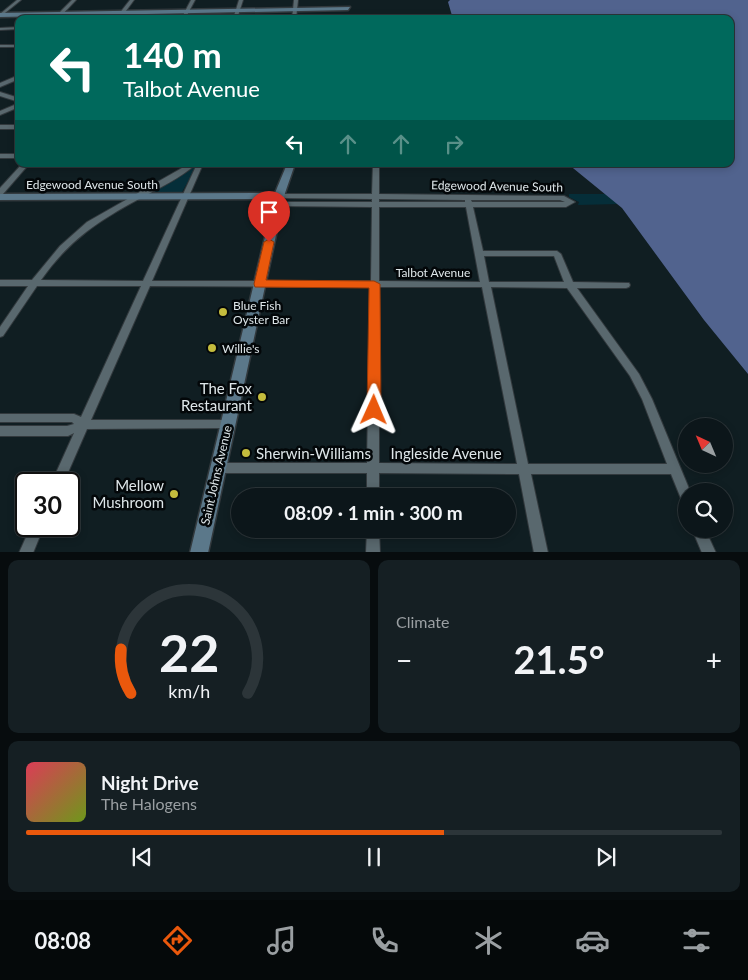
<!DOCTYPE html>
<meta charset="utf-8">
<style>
:root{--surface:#0c161a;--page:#151f23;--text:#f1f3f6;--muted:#9a9fa2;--line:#2c3539;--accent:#ea580c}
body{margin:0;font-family:Lato,sans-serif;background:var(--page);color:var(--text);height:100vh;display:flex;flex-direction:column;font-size:19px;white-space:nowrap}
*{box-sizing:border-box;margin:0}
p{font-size:16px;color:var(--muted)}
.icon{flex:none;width:28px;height:28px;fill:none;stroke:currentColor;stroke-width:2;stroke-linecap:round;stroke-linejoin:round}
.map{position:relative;height:552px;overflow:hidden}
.panel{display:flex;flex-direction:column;gap:8px;padding:8px;background:#070c0e;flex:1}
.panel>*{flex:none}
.hud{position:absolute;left:15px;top:15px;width:719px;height:152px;border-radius:10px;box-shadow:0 2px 8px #0003,0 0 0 1px var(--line);background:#00695c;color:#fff;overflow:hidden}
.needle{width:32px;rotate:316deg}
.controls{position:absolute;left:678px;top:418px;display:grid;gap:10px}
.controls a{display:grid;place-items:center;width:55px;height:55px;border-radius:50%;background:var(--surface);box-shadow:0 2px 8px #0003,0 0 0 1px var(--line);font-size:25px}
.speed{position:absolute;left:15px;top:472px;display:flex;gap:10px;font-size:25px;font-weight:700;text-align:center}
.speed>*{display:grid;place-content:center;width:65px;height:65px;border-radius:50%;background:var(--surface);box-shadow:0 2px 8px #0003,0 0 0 1px var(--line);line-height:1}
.speed .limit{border:2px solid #111;border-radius:8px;background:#fff;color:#111}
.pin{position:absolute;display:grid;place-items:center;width:42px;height:42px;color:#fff;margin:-51px -21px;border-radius:50% 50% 50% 0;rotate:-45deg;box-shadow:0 0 5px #0007}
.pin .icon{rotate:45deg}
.me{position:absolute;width:55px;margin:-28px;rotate:1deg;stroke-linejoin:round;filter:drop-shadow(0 0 4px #0008)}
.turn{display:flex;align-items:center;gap:18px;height:105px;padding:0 25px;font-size:22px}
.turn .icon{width:65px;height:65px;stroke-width:2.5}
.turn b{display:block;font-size:35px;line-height:42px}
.lanes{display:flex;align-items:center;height:48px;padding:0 25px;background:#0003;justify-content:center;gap:25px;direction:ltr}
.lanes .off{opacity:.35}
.big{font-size:38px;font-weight:700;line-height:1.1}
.panel .widget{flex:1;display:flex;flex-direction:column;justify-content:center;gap:8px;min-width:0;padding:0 18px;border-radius:10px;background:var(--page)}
.panel .dial{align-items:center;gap:0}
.dial svg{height:130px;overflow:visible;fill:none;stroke:var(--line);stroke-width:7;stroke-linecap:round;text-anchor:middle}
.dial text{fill:var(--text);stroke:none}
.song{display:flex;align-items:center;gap:15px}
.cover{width:60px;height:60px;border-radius:8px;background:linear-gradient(135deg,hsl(350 70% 55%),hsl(80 70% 35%))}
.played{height:5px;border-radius:2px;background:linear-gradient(90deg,var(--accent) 60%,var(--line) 60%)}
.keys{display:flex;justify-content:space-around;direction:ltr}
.heat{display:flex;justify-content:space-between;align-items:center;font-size:28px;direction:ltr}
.panel .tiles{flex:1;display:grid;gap:8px;grid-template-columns:1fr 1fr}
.widget:last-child{grid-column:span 2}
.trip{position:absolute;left:231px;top:488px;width:285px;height:50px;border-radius:25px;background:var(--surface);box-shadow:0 2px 8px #0003,0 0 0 1px var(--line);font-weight:700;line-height:50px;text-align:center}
.dock{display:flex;height:80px;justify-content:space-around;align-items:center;background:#05090a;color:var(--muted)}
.dock .icon{width:35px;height:35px}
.dock .active{color:var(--accent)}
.dock b{font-size:22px;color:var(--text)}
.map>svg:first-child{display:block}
.green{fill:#052e39}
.water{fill:#51638e}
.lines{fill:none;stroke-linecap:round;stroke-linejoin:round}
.minor-casing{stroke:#32393d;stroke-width:2}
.tertiary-casing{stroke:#32393d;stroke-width:2}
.secondary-casing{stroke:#32393d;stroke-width:3}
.minor{fill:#59686e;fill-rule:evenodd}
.tertiary{fill:#59686e;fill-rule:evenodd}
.secondary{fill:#5b788a;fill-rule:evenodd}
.route{fill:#ea580c;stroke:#983908}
.poi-dot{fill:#c4bc3d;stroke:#030709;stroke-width:2}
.labels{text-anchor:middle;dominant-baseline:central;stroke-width:5;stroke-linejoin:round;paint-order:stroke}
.street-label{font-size:12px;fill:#dee6e9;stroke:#030709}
.poi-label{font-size:12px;fill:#dee6e9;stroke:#030709;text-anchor:start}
.near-poi-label{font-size:15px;fill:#dee6e9;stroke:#030709;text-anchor:end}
.near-street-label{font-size:15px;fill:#dee6e9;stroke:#030709}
</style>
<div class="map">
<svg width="748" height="553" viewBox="0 0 748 553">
<rect width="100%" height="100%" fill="#101e22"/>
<!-- green -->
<g class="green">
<path d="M198 164 182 192H151Z"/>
<path d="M569 194H605L618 204 578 205 579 202 569 197Z"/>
</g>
<!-- water -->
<path class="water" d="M450 0H748V374L704 320 622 208 568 164H730V19H453L448 2Z"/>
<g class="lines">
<defs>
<g id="minor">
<path d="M17 0H21L0 17V14Z"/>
<path d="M72 0H76L58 19H53Z"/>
<path d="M191 0H195L185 19H181Z"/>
<path d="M239 0H243L237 19H233Z"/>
<path d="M294 0H298L296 19H292Z"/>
<path d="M19 27V29L0 30V28Z"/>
<rect x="0" y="45" width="19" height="2"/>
<path d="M0 92 19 98V102L0 96Z"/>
<path d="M19 103V107L0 115V111Z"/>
<rect x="0" y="125" width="19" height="4"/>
<rect x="0" y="154" width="19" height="4"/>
<path d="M22 164H29L3 194H0V188Z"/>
<path d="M189 164H196C181 178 159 188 141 198 98 221 69 240 41 280L143 281 197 164H203L152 281H371L372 207 278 206 274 204 278 202H372V199L280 198 276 196 280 194H372L373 164H379V194L564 196 575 202 566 207H473L483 251H557L561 254 573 282 629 283 630 285 629 287 626 288H577L639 374 652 399 690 491H686V502L682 501 671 474H531L548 553H534L519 474 379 473V496H367V473H218L214 472 212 468 214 464 218 463H367L370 287 150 286 91 420H228L232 421 234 424 232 427 228 428 87 429 63 484H51L74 433 68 436H0V426H67L74 424 72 422H0V414H74L81 417 141 286H37L3 336 0 337V327L28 286H0V280H32L60 246 87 222ZM379 199 465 200V202H379ZM471 200H560L565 202H472ZM379 207H466L480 282 379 281ZM484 256H554L564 282H489ZM379 287H482L517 464 379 463ZM491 287 567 288 630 376 642 399 667 464H528Z"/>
<path d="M31 526H44L33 553H19Z"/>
<path d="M367 529H379L380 553H366Z"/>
<path d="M692 529H705L716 553H702Z"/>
</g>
<g id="tertiary">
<path d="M130 0H134L120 19H115Z"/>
<path d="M19 75V79L0 87V83Z"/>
</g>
<g id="secondary">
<path d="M350 7 348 10 0 17V13Z"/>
<path d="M287 164H295L285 193 208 553H190L274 199 0 200V194L275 193Z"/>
</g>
</defs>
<!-- minor casing -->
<use href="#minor" class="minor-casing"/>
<!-- tertiary casing -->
<use href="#tertiary" class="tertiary-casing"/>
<!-- secondary casing -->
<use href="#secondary" class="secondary-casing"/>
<!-- minor -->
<use href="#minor" class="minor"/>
<!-- tertiary -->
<use href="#tertiary" class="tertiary"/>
<!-- secondary -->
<use href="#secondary" class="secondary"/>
</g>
<!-- route -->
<path class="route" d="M269 239 274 242 266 280 374 281 380 284 381 410 379 414H369L367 410 369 288 255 287 254 284 264 242Z"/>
<!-- markers -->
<g class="poi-dot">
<circle cx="223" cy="312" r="5"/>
<circle cx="212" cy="348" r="5"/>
<circle cx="262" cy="397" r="5"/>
<circle cx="246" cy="453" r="5"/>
<circle cx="174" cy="494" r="5"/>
</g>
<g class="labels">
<!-- street labels -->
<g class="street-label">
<text x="92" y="184">Edgewood Avenue South</text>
<text transform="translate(497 186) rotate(1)">Edgewood Avenue South</text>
<text x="433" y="272">Talbot Avenue</text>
<text transform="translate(216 475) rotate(-77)">Saint Johns Avenue</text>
</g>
<!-- poi labels -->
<g class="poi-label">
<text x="233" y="305">Blue Fish<tspan x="233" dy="14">Oyster Bar</tspan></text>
<text x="222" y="348">Willie's</text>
</g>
<!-- near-poi labels -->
<g class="near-poi-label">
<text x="252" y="388">The Fox<tspan x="252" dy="17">Restaurant</tspan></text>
<text x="256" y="453" text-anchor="start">Sherwin-Williams</text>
<text x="164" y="485">Mellow<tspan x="164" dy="17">Mushroom</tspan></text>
</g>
<!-- near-street labels -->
<g class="near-street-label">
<text x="446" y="453">Ingleside Avenue</text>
</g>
</g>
</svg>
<div class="controls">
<a><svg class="needle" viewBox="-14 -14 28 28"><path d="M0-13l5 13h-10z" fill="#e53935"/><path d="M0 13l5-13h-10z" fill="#9a9fa2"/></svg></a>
<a><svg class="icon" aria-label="search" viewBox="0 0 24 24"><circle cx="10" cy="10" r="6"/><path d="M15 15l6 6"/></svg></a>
</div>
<div class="speed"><div class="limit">30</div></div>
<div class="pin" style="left:269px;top:242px;background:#d93025"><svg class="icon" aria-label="arrive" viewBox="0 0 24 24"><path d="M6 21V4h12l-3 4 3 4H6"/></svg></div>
<svg class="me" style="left:374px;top:410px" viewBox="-20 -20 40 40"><path d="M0-17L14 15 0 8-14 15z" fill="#ea580c" stroke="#fff" stroke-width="4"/></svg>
<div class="trip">08:09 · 1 min · 300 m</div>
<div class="hud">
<div class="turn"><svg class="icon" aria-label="left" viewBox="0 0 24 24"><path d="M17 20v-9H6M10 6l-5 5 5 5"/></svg><div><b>140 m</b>Talbot Avenue</div></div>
<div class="lanes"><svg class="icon" aria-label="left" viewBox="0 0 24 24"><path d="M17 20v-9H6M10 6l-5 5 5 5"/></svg><svg class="icon off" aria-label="ahead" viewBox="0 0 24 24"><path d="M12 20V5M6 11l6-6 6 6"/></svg><svg class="icon off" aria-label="ahead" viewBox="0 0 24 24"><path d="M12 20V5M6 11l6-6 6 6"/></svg><svg class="icon off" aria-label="right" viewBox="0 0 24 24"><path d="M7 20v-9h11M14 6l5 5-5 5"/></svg></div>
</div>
</div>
<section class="panel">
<div class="tiles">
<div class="widget dial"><svg viewBox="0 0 100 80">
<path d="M14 69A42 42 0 1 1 86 69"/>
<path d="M14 69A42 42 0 0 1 8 42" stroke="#ea580c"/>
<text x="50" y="56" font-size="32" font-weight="700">22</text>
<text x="50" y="72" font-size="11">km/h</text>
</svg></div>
<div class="widget"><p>Climate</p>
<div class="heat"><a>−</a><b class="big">21.5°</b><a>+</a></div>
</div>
<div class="widget">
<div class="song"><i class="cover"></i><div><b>Night Drive</b><p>The Halogens</p></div></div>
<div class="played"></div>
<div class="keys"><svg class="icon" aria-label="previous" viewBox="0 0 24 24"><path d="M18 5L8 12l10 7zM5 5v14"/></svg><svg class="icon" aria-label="pause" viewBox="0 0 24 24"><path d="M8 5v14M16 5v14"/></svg><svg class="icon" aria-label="next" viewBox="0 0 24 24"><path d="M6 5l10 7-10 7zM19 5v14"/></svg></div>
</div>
</div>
</section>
<nav class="dock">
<b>08:08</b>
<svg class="icon active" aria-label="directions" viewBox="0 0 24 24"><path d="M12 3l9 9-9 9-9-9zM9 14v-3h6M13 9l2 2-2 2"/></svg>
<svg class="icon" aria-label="music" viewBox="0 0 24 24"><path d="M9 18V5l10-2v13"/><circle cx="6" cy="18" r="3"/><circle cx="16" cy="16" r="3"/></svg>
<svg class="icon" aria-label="phone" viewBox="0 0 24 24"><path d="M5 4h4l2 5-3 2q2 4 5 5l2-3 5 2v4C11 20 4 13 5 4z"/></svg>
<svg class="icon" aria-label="climate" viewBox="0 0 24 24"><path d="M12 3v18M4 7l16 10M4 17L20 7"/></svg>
<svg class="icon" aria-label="car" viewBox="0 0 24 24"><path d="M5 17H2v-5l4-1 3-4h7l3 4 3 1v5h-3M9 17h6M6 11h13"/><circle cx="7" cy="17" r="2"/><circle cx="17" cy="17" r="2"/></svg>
<svg class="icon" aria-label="filters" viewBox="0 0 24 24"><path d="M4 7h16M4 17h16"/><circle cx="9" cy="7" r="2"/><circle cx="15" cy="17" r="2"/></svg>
</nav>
